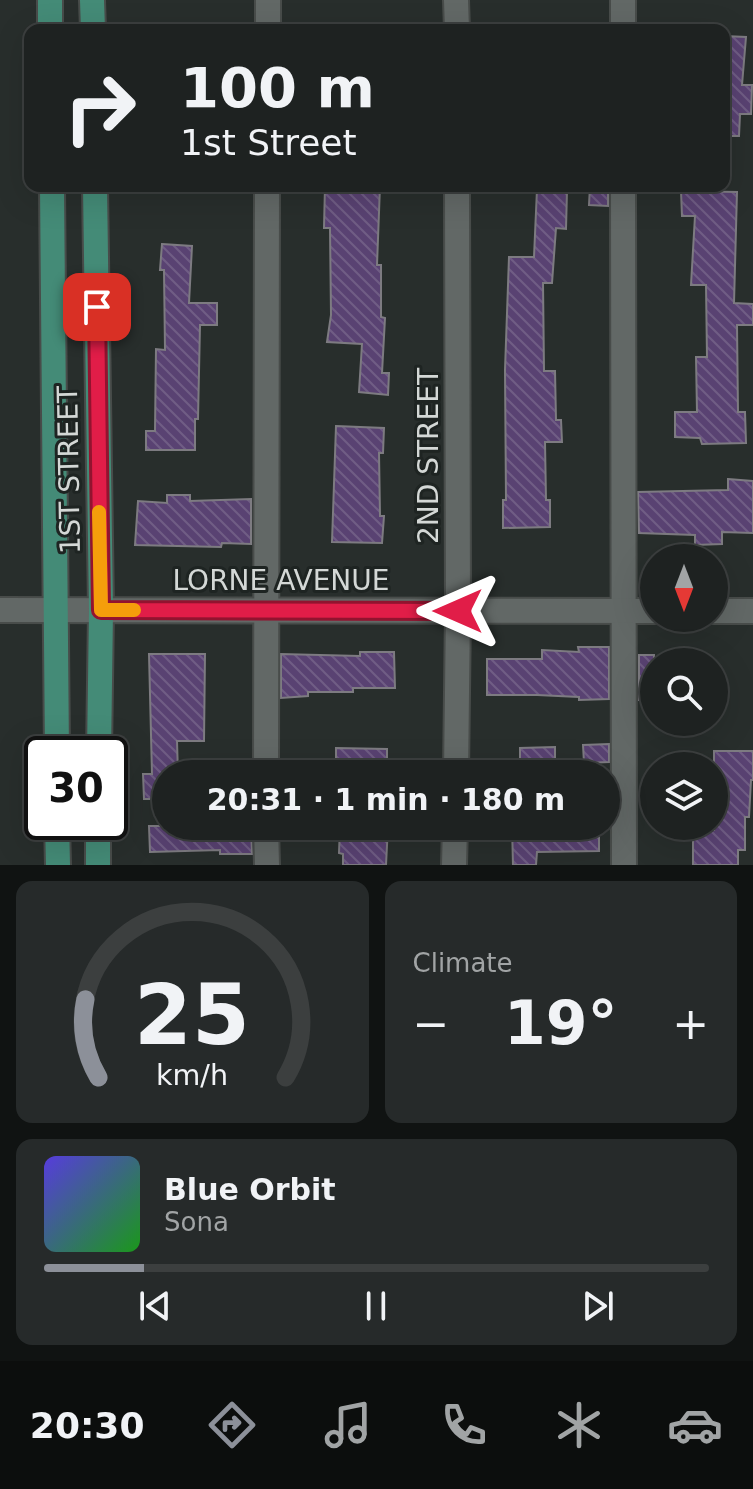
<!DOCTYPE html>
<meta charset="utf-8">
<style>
:root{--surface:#1e2221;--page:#262a2a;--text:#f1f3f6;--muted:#a1a4a5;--line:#3c3f3f;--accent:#8c9099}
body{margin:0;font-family:"DejaVu Sans",sans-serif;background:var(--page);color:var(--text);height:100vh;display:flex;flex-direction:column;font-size:30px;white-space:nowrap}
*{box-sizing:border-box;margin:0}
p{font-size:26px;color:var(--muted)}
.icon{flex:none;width:44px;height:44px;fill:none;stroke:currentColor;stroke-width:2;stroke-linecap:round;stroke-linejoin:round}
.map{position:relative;height:865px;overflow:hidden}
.details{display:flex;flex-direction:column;gap:16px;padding:16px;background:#101312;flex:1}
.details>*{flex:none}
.guide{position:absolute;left:24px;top:24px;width:706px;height:168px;border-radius:16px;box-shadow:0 8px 32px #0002,0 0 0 2px var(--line);background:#1e2221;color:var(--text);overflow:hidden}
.needle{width:52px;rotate:180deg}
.fabs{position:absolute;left:640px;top:544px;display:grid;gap:16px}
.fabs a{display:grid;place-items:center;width:88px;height:88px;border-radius:50%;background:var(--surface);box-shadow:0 8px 32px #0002,0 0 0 2px var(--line);font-size:40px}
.speed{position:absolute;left:24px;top:736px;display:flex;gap:16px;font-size:40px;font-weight:700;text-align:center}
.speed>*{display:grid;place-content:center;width:104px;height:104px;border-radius:50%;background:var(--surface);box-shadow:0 8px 32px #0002,0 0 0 2px var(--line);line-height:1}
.speed .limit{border:4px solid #111;border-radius:12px;background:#fff;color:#111}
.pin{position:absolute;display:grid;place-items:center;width:68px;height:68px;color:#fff;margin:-34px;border-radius:16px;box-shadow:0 4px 12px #0006}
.me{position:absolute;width:88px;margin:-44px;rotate:270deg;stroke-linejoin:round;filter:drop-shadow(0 0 6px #0008)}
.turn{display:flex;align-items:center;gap:28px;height:168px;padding:0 24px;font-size:36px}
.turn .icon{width:104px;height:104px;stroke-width:2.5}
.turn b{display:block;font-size:56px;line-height:68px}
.big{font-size:60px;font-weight:700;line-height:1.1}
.details .widget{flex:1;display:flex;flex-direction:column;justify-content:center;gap:12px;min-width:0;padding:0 28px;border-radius:16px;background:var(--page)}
.details .dial{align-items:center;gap:0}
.dial svg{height:208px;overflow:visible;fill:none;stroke:var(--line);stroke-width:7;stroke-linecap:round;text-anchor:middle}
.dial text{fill:var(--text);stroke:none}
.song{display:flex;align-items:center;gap:24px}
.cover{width:96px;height:96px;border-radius:12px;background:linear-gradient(135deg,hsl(250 70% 55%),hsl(120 70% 35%))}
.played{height:8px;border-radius:4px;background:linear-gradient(90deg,var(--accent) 15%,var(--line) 15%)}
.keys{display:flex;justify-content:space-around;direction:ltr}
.heat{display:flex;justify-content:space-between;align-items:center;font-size:44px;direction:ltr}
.details .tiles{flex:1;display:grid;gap:16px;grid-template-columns:1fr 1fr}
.widget:last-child{grid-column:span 2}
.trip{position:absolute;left:152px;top:760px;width:468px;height:80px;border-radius:40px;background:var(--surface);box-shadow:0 8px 32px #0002,0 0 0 2px var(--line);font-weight:700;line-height:80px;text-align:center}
.dock{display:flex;height:128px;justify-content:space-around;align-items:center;background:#0c0e0d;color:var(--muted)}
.dock .icon{width:56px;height:56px}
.dock .current{color:var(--accent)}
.dock b{font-size:36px;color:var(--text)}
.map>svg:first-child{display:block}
.building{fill:url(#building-back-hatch);stroke:#7d7b81;stroke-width:2}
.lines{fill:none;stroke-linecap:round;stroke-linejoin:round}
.minor-casing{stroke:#484c4a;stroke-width:28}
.major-casing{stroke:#484c4a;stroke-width:28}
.minor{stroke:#626866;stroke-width:24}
.major{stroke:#448b77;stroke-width:24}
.route-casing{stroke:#92132f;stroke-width:20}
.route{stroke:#e11d48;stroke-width:14}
.slow{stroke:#f59e0b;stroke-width:14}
.labels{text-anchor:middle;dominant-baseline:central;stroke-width:6;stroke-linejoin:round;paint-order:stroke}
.street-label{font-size:28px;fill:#d4d8d6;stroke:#1e2422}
</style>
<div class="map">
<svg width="753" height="865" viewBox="0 0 753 865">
<defs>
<pattern id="building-back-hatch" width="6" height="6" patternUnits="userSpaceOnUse" patternTransform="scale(2)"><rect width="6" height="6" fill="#594272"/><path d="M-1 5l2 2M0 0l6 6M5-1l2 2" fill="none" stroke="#705d85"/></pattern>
</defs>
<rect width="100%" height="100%" fill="#282e2c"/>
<!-- building -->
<g class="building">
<path d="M724 36 746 37 742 85H752L751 114H740L739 136H724Z"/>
<path d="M325 186H380L377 265H381V317L385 318 382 373H389L388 395 359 392 362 344 327 342 331 315 330 228H324Z"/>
<path d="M590 186H608V206L589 205Z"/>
<path d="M537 189 567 191 566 229 556 228 552 283H543L544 371H555L556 420H561L562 442H545L546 500H550V527L503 528V500H506L505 370 509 257H534Z"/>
<path d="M681 191 737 192 734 303 753 304V325H737L738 412H745L746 443 702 444 700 438 675 437V412H697L696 357H707L706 285H691L695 216H682Z"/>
<path d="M162 244 192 246 189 303H217V325H200L198 419H195V450H146V431H155L156 349 165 350 164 270H160Z"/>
<path d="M336 426 384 428 383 453H379L380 516H384L382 543 332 542Z"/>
<path d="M728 479 753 481V533L722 532V544L695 545V535L639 533 638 492 728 490Z"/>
<path d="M167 495H190V501L251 499V544L222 543 221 547 135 545 138 501 167 503Z"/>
<path d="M578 647H609V699L579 700V697L537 695H487V659H542V650L579 652Z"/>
<path d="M360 652H394L395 688H353V692H308V696L281 698V654L360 656Z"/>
<path d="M149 654H205L204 741H177L178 774H166V799H144L143 774H152Z"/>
<path d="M639 655H654L653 701 639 700Z"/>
<path d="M609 744V762L584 763 583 745Z"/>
<path d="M555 747V774H520V748Z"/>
<path d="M336 748 387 749V771L336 770Z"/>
<path d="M714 751H753V780H751L749 817H745V850H738V865H693V830H714Z"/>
<path d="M149 826H251L252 854H220V850L150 852Z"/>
<path d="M340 826H388L386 865H343V854L339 853Z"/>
<path d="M512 826 599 828V851L537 852 536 865H513Z"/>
</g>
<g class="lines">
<defs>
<g id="minor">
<path d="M456 0 457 30"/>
<path d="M623 0V30"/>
<path d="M268 30V0"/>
<path d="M623 186 624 865"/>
<path d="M0 610 654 611"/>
<path d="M714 611H753"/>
<path d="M266 774 267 186"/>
<path d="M456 774 458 611 457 186"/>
<path d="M266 826 267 865"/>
<path d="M454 865 455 826"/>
</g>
<g id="major">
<path d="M50 0V30"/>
<path d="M92 0 93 30"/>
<path d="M52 186 57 754"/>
<path d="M95 186 101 610 99 754"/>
<path d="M57 822 58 865"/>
<path d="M98 865V822"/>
</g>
</defs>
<!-- minor casing -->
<use href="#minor" class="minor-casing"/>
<!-- major casing -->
<use href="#major" class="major-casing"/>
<!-- minor -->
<use href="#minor" class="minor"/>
<!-- major -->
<use href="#major" class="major"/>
</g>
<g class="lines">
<defs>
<path id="route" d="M97 307 101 610 458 611"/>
</defs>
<!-- route casing -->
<use href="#route" class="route-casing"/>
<!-- route -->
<use href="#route" class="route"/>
<!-- slow -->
<path class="slow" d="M99 512 101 610H134"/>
</g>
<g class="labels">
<!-- street labels -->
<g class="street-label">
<text transform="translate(428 456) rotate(-90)">2ND STREET</text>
<text transform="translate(69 470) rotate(-91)">1ST STREET</text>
<text x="281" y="580">LORNE AVENUE</text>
</g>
</g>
</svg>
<div class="fabs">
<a><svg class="needle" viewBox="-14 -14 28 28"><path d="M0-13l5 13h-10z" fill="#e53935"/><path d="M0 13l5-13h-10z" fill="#a1a4a5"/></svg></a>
<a><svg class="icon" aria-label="search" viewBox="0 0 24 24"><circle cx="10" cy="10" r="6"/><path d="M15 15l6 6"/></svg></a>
<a><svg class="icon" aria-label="layers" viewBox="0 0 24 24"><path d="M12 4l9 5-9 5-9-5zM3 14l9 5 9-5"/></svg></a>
</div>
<div class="speed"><div class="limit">30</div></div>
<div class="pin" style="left:97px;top:307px;background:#d93025"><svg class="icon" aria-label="arrive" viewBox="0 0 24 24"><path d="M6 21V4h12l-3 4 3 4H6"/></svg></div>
<svg class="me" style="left:458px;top:611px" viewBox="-20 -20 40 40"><path d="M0-17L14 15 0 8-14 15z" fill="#e11d48" stroke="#fff" stroke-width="4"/></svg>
<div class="trip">20:31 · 1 min · 180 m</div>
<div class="guide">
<div class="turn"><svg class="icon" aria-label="right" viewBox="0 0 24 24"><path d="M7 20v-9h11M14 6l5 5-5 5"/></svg><div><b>100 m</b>1st Street</div></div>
</div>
</div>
<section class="details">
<div class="tiles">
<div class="widget dial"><svg viewBox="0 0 100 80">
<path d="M14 69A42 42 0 1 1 86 69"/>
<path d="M14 69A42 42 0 0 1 9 39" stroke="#8c9099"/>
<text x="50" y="56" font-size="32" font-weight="700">25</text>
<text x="50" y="72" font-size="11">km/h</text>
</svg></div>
<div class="widget"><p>Climate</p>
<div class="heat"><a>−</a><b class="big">19°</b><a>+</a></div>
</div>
<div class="widget">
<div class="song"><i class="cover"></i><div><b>Blue Orbit</b><p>Sona</p></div></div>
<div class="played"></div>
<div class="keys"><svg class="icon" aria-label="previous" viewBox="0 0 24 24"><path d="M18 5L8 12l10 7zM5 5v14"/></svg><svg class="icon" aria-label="pause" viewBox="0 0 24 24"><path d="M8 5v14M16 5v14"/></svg><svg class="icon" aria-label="next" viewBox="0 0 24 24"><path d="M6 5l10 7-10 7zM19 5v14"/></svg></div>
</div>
</div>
</section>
<nav class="dock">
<b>20:30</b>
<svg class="icon current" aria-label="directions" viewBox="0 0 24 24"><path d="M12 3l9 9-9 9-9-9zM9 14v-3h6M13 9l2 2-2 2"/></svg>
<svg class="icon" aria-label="music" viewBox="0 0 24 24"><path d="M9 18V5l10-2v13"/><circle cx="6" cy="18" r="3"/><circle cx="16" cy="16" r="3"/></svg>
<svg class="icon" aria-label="phone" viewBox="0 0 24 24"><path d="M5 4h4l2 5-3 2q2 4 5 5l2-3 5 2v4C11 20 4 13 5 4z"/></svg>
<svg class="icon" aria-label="climate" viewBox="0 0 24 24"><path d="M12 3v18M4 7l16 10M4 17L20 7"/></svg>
<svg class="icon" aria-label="car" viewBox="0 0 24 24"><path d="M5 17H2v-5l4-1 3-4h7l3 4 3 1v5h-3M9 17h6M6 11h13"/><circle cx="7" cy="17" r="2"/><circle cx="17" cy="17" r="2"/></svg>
</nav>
